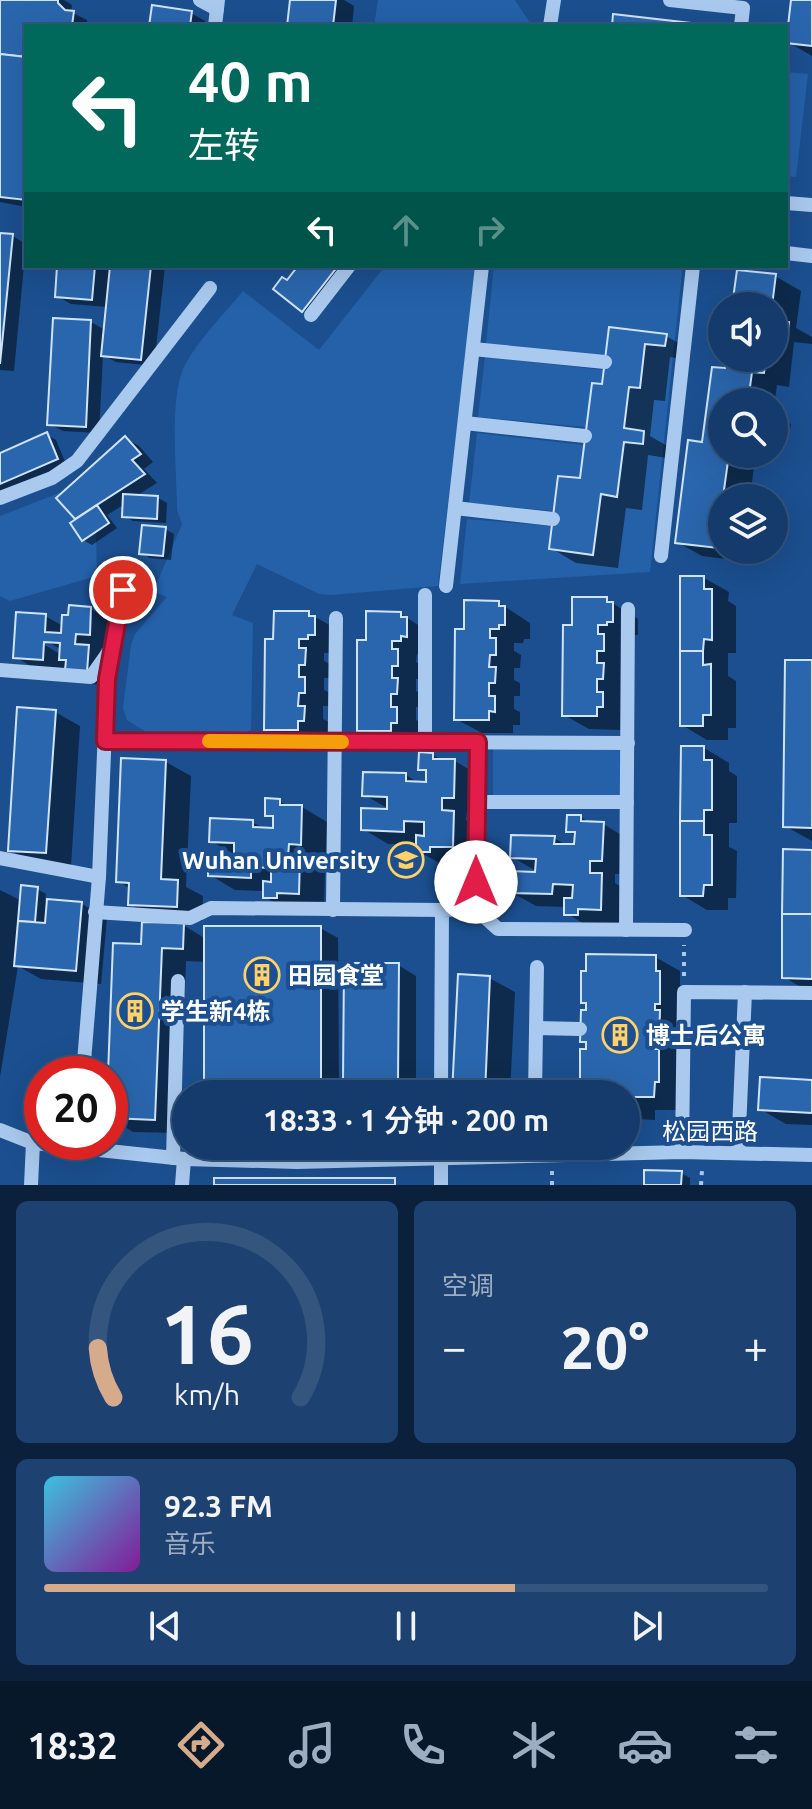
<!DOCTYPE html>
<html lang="zh">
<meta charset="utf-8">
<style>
:root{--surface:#143b6b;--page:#1d4271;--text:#f1f3f6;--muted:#9dadc1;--line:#33557e;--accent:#d6ab8b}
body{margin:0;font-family:Ubuntu,"Noto Sans SC",sans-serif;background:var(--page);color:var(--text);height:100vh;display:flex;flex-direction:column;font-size:30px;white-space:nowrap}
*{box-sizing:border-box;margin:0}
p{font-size:26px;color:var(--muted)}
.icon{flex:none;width:44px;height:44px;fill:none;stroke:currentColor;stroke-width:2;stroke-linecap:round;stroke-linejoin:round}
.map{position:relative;height:1185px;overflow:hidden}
.details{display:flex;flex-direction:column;gap:16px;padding:16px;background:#0b203b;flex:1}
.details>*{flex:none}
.top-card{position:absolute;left:24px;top:24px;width:764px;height:244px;border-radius:0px;box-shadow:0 8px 32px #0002,0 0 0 2px var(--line);background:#00695c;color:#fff;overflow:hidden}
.fabs{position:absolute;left:708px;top:292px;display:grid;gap:16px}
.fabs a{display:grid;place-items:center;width:80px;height:80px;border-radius:50%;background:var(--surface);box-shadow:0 8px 32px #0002,0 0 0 2px var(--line);font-size:40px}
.speed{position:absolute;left:24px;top:1056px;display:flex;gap:16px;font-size:40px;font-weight:700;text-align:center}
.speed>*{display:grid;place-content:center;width:104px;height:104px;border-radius:50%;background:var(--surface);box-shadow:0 8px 32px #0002,0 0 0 2px var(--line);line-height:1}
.speed .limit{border:12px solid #d22;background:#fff;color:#111}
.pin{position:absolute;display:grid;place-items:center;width:68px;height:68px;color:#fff;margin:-34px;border:4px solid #fff;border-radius:50%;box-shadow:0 2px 8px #0007}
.me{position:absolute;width:88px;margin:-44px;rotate:0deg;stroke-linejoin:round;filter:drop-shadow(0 0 6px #0008)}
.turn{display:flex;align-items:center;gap:28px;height:168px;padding:0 32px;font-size:36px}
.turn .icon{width:104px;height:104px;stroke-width:2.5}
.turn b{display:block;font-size:56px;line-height:68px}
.lanes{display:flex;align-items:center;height:76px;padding:0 32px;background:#0003;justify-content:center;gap:40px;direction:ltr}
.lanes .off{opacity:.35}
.big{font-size:60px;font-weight:600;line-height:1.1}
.details .widget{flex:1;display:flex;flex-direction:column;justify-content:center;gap:12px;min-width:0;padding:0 28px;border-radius:12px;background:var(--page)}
.details .dial{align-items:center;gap:0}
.dial svg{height:208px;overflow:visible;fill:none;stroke:var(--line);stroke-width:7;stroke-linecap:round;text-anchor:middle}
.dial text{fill:var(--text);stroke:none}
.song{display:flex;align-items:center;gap:24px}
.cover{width:96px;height:96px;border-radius:12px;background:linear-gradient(135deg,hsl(190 70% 55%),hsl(290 70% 35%))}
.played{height:8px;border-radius:4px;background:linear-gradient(90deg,var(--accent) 65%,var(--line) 65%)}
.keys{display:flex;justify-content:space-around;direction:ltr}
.heat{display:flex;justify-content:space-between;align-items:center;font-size:44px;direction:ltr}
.details .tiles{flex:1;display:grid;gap:16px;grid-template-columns:1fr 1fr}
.widget:last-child{grid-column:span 2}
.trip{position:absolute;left:172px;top:1080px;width:468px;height:80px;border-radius:40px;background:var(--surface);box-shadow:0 8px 32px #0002,0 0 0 2px var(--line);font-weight:600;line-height:80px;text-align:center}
.tabs{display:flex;height:128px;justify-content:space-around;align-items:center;background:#08182b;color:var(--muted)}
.tabs .icon{width:56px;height:56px}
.tabs .on{color:var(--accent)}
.tabs b{font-size:36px;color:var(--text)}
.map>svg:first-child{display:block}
.green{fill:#2461a8}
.shadow{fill:#0007;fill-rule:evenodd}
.building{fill:#2a66ad;stroke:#cfe3fa;stroke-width:2}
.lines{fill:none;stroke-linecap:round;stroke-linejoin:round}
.path{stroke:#a9c9ee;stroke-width:4;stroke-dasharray:4 6;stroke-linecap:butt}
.minor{stroke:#a9c9ee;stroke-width:14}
.route-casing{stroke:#92132f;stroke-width:20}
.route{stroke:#e11d48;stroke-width:14}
.slow{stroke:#f59e0b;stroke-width:14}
.labels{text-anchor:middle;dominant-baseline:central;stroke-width:8;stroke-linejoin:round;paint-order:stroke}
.poi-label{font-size:24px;font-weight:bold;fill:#fff;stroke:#1b4f8f;text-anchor:start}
.street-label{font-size:24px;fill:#fff;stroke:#1b4f8f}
</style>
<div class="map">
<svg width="812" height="1185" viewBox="0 0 812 1185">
<rect width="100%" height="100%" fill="#1b4f8f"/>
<!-- green -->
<g class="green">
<path d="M378 0H515L532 26H374Z"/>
<path d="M786 72 808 74 796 177 786 176Z"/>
<path d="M385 266H476L438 586 331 595 319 594 257 564 232 615 253 623 251 730 241 734H161L146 732 127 720 123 708 131 645 135 634 167 597 153 592 182 524 177 510C177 473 168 394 186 363 200 338 224 314 243 291L319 350Z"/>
<path d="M494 266H681L682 273 650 572 460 584 467 519 552 526 549 549 593 554 601 494 617 496 624 442 643 444 644 431 624 428 629 387H640L645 344 665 346 666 335 609 327 605 357 486 344Z"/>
<path d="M485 357 604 370 602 384 592 383 586 427 478 417Z"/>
<path d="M477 433 584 445 580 478 558 476 554 511 469 503Z"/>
<path d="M64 491 56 499 75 519 70 524 82 541 96 532 97 576 10 601 0 596V516Z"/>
<path d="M493 748 620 749V795H493Z"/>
</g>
<!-- shadow -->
<g class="shadow">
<path d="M0 0H64L72 5 71 12 87 20V26H26V207L0 202Z"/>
<path d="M292 0H344L354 6 352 26H289Z"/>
<path d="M793 0H812V56L788 42Z"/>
<path d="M191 13 205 21 204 26H151Z"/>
<path d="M0 235 13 236 26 244 14 371 0 370Z"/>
<path d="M59 266H165L154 366 116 362 103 355 99 433 63 431 49 424 91 322 105 330 108 307 71 304 57 296Z"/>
<path d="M301 266H358L317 318 303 310 288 282Z"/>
<path d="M775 276 801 291 796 328 812 337V344L794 342 789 387 777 385 774 407V402H722V454H768L767 460 755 459 750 498H722V550H744L743 561 702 556 677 542 728 358H774V306H734Z"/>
<path d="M611 329 666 336 691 350 690 360 670 357 665 401 654 400 650 436 669 447 667 458 648 455 642 510 626 508 618 568 576 563 551 548 582 481 604 386Z"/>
<path d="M774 414 791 424 790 430 774 428Z"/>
<path d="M47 435 56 440 66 464 3 492 0 490V455Z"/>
<path d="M125 438 139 446 153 462 144 469 157 483 136 496 158 498 167 503 166 523 133 521 124 516 125 504 107 515 117 528 92 545 83 540 79 520 76 518Z"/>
<path d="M165 529 174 534 171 560 150 558 141 553Z"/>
<path d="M704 578 729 592 728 601 736 606V653H728V676L736 681V728H728V740H707L682 725Z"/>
<path d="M606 599 638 619V635H632L621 730 589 729 564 715 574 627Z"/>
<path d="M499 603 530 623V639H524L523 643H514V651L521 655 520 668H514V680L520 683V696H514V709L520 712V725H513V733H482L456 719 466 631Z"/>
<path d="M91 609 116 624 114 648H101L100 654 112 685 92 684 68 670 40 671 15 657 45 616 63 626ZM36 635 62 650V655L34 639Z"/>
<path d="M308 613 333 627V653H324V661L330 664V678H324V690L330 693V706H323V719L329 722V735H323V744L291 743 266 729 275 641Z"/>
<path d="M401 614 432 634 426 654H417L416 662 423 666V679H416V691L422 695V707H416V720L422 723V736L384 744 359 730 368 642Z"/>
<path d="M812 662V841L785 826Z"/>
<path d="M55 712 80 726 71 866 35 864 10 850Z"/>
<path d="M704 748 729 763V771L737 776V823H729V847L737 851 736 898H728V910H707L682 895Z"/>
<path d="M433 755 444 761H455L480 776 479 812 467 811 466 820 478 827 477 861 455 860V866L443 865 418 851V845L388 844 363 829 393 811 364 795 406 775 420 784H428V773L420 768Z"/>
<path d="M166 762 191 776 186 887 203 896 202 921 155 919 130 904 131 889 118 881Z"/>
<path d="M279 801 290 807H302L327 822 326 858H313V867L325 873 324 907 290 912 265 897V891L235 890 210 875 239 857 211 841 252 822 267 830H274L275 819 267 815Z"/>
<path d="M581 817 592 824H603L628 839 627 874H615V883L626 890V923L591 928 566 913V907L536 906 511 892 541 874 512 857 554 838 568 846H576V836L568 831Z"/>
<path d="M812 852V992H809L784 977Z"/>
<path d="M37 889 46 894 45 901 82 904 107 918 101 984 41 979 18 966 0 1077V890L22 901Z"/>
<path d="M183 925 206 939 320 928 338 938 339 1084H345L398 965 416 976V1086L429 1094H206V962L186 961 180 1133 133 1132 110 1118V1074L143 946Z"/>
<path d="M655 957 680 971V985L685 987 679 1110H655V1120L637 1119 626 1113V1094H587V1083L582 1080 588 1044 582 1041 588 1005 583 1002Z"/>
<path d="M489 978 515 992 510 1094H454Z"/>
<path d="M812 1082V1125L786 1124 760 1109Z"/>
<path d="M681 1173 690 1178V1185H646Z"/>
</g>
<!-- building -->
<g class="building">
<path d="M0 0H58V3L65 10 74 11 72 26H26V57L0 54Z"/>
<path d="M290 0H336L333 26H287Z"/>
<path d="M791 0H812V46L786 43Z"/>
<path d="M152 5 192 11 190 26H149Z"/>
<path d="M613 14 708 25V26H612Z"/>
<path d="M0 54 26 57V200L0 197Z"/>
<path d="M0 233 13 234 0 364Z"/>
<path d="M57 266H95L92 300 55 297Z"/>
<path d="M110 266H151L141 360 101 356Z"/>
<path d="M298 266H338L302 312 273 289 282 277 287 280Z"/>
<path d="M737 270 776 274 772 306H732Z"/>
<path d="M53 318 91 320 86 427 47 425Z"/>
<path d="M774 320 789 322 788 331 774 329Z"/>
<path d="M609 327 667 334 665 346 645 344 640 388 629 387 624 428 644 431 643 444 624 442 617 497 601 494 593 555 549 549 558 476 580 478 592 383 602 384Z"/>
<path d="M726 358H766L764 373 752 372 748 402H722V454H729L724 490 744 493 743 498H722L718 548 675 543 688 440 702 442 712 367 725 368Z"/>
<path d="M47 432 58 459 0 484V453Z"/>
<path d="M125 436 141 454 132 460 145 474 75 519 56 498Z"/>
<path d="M123 494 158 496 157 519 122 517Z"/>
<path d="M97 505 109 523 82 541 70 523Z"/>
<path d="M142 525 166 527 163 556 139 554Z"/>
<path d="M680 576H704V589H712V640L704 639 703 651H680Z"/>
<path d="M572 597H607V602H613V622H607V625H598V634H604V651H597V663H604L603 679H597V692H603V707H597V716H562L563 625H572Z"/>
<path d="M464 600 499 601V606H505V625H499V629H490V638H496V655H490L489 667H496L495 683H489V696H495V712L489 711V720H454L455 629H464Z"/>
<path d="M69 605 91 607 90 635 76 634 75 644 89 645 87 672 65 670 66 660H59L60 643 44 642 43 660 13 658 16 612 46 614 45 632 61 633 62 615H68Z"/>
<path d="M274 611H309V616H315V635H308V639H299V648H306L305 665H299V677H305V693H299L298 706H305L304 721H298V730H264L265 639H273Z"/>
<path d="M366 611 401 612V617H407V637L401 636V641H392V649H398V666H392V678H398L397 694H391V707H397V723H391V731H357V640H366Z"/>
<path d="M680 651H703V665L711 664V715H703V726H680Z"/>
<path d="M785 660H812V828L783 827Z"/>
<path d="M17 707 56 710 46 853 8 851Z"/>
<path d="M681 746H704V760H712V810H704V821H680Z"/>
<path d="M419 752 433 753V759H455L454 798H442V810L454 811 453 847H430V852H416V835L424 836V822L404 821V832L361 830V808L387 809V797L362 796 363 772 406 773V781L426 782V770H418Z"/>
<path d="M121 758 166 760 161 879 178 880 177 907 128 905 129 883 116 882Z"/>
<path d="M265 798 280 799V805H302L301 845 289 844 288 857H300L299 894 277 893V898H263V881L271 882V868L251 867V878L208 876V854L234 855V843L209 842 210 818 253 820V827L273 828V816H265Z"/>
<path d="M567 815H581V821L604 822 602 861H590V873H602L601 910 578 909V915H564V898H572L573 885 553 884 552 894 509 893 510 871 535 872 536 859 510 858 511 835 555 836 554 844H574L575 832H566Z"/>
<path d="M680 821H704V835H712V885H704L703 896H680Z"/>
<path d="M783 849 812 850V914H782Z"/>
<path d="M21 885 38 887 35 922 18 921Z"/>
<path d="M47 899 82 902 76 971 14 966 18 921 45 923Z"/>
<path d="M782 914H812V979L782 978Z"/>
<path d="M142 922 184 923 183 949 162 948 155 1120 110 1118V1074H108L113 943 141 944Z"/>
<path d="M204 926H321V1082H277V1094H204Z"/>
<path d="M586 954 656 955V971H660V1004H655V1010H660L659 1043 655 1042V1049H659V1082H655L654 1097H630V1106H626V1094H585V1081H580V1049H586V1042H580L581 1010H586V1003H581V971H586Z"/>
<path d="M344 963H399L398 1082H343Z"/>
<path d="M458 974 490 976 485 1094H452Z"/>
<path d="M760 1077 812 1080V1113L758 1110Z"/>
<rect x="277" y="1082" width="136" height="12"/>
<path d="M644 1170 682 1171 681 1185H644Z"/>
<rect x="214" y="1178" width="181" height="7"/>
</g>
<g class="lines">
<!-- path -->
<g class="path">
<path d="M684 976V945"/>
<path d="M552 1185V1170"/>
<path d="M701 1185 702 1170"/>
</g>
<!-- minor -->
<g class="minor">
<path d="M200 0 217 9"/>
<path d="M670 0 743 8 741 26"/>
<path d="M215 26 218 0"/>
<path d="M550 26 554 0"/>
<path d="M786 203 812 205"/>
<path d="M786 253 812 256"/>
<path d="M311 315 349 266"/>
<path d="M473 349 605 362"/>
<path d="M465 423 585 436"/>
<path d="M0 498 52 478 77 461 210 288"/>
<path d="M455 508 553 519"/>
<path d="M661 556 693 266"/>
<path d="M446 586 482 266"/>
<path d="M0 670 91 677 110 650"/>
<path d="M105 741 628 743"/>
<path d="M425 742V595"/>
<path d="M477 802H627"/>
<path d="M0 858 99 877"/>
<path d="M476 909 478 742"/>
<path d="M333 910 336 618"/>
<path d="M95 912 190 918 211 908 442 910"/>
<path d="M626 930 628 609"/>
<path d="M536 1028 580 1029"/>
<path d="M83 1074 99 877 107 679 123 590"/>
<path d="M441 1094 442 910 476 909 498 929 685 930"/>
<path d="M535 1094 537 967"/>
<path d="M0 1130 33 1143 184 1159 297 1162 682 1152 812 1155"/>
<path d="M441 1146V1185"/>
<path d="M682 1152 684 992 812 993"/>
<path d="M738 1153 745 992"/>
<path d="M173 1158 178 981"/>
<path d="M31 1185 33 1143"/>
<path d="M182 1185 184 1159"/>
</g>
</g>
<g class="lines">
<defs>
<path id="route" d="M123 590 107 679 105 741 478 742 476 882"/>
</defs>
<!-- route casing -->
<use href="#route" class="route-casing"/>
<!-- route -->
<use href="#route" class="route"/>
<!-- slow -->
<path class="slow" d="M209 741 342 742"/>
</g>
<!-- icons -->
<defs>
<symbol id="university-ring" viewBox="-11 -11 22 22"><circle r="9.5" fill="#1b4f8f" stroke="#ffd166" stroke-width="1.5"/><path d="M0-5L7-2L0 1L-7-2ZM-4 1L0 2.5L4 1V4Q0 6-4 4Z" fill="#ffd166"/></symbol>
<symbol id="building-ring" viewBox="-11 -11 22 22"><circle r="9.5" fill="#1b4f8f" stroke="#ffd166" stroke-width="1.5"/><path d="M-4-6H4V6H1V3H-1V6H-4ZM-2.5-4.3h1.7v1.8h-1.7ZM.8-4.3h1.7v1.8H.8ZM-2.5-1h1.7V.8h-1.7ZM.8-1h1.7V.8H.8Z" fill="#ffd166"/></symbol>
</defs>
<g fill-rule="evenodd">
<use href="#university-ring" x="386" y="840" width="40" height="40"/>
<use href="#building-ring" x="242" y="955" width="40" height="40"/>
<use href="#building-ring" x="115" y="991" width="40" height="40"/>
<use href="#building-ring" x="600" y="1015" width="40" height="40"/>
</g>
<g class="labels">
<!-- poi labels -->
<g class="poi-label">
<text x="380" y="860" text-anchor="end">Wuhan University</text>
<text x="288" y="975">田园食堂</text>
<text x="161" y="1011">学生新4栋</text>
<text x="646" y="1035">博士后公寓</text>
</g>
<!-- street labels -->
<g class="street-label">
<text x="710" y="1131">松园西路</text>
</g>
</g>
</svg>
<div class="fabs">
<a><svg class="icon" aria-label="sound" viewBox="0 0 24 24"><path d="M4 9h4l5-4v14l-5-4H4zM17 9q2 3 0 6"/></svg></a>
<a><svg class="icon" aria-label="search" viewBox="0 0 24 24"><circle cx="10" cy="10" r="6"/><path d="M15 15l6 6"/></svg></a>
<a><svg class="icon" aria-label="layers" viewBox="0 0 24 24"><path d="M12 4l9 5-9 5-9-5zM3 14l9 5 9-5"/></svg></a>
</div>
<div class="speed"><div class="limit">20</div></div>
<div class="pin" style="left:123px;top:590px;background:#d93025"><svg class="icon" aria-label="arrive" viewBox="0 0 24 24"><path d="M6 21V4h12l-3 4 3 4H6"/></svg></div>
<svg class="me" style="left:476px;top:882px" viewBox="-20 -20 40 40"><circle r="19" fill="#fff"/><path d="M0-13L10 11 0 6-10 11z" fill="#e11d48"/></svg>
<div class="trip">18:33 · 1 分钟 · 200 m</div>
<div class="top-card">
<div class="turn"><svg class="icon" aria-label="left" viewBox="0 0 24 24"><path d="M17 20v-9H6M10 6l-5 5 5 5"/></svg><div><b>40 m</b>左转</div></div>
<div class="lanes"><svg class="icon" aria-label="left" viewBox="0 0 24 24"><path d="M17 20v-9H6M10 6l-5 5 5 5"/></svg><svg class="icon off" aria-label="ahead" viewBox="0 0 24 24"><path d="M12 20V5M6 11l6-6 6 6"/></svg><svg class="icon off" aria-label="right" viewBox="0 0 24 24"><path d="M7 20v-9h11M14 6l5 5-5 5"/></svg></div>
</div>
</div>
<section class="details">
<div class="tiles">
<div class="widget dial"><svg viewBox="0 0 100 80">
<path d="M14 69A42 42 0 1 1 86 69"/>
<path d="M14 69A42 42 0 0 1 8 50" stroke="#d6ab8b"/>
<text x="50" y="56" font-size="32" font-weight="700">16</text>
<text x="50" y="72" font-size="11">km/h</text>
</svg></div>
<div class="widget"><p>空调</p>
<div class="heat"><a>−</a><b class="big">20°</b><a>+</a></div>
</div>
<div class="widget">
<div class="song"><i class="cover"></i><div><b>92.3 FM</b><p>音乐</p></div></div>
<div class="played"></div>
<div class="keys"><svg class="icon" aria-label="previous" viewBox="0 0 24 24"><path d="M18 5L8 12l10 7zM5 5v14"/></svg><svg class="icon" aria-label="pause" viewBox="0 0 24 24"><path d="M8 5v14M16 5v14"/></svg><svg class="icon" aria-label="next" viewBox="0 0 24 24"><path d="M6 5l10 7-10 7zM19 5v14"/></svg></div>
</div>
</div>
</section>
<nav class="tabs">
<b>18:32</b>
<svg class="icon on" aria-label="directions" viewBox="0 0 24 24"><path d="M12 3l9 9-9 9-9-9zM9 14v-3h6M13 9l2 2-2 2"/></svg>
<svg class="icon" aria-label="music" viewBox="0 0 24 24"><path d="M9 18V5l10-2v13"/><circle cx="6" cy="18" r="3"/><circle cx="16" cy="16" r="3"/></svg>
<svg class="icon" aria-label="phone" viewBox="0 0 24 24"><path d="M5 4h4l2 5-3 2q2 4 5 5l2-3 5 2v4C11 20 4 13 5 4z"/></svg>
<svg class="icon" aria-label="climate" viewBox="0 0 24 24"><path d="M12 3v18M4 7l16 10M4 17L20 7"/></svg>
<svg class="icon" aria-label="car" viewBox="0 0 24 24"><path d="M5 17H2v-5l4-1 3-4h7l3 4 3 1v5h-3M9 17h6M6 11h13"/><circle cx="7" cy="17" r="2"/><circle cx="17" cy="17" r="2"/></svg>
<svg class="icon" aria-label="filters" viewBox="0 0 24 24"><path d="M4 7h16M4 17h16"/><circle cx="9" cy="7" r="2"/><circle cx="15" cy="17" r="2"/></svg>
</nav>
